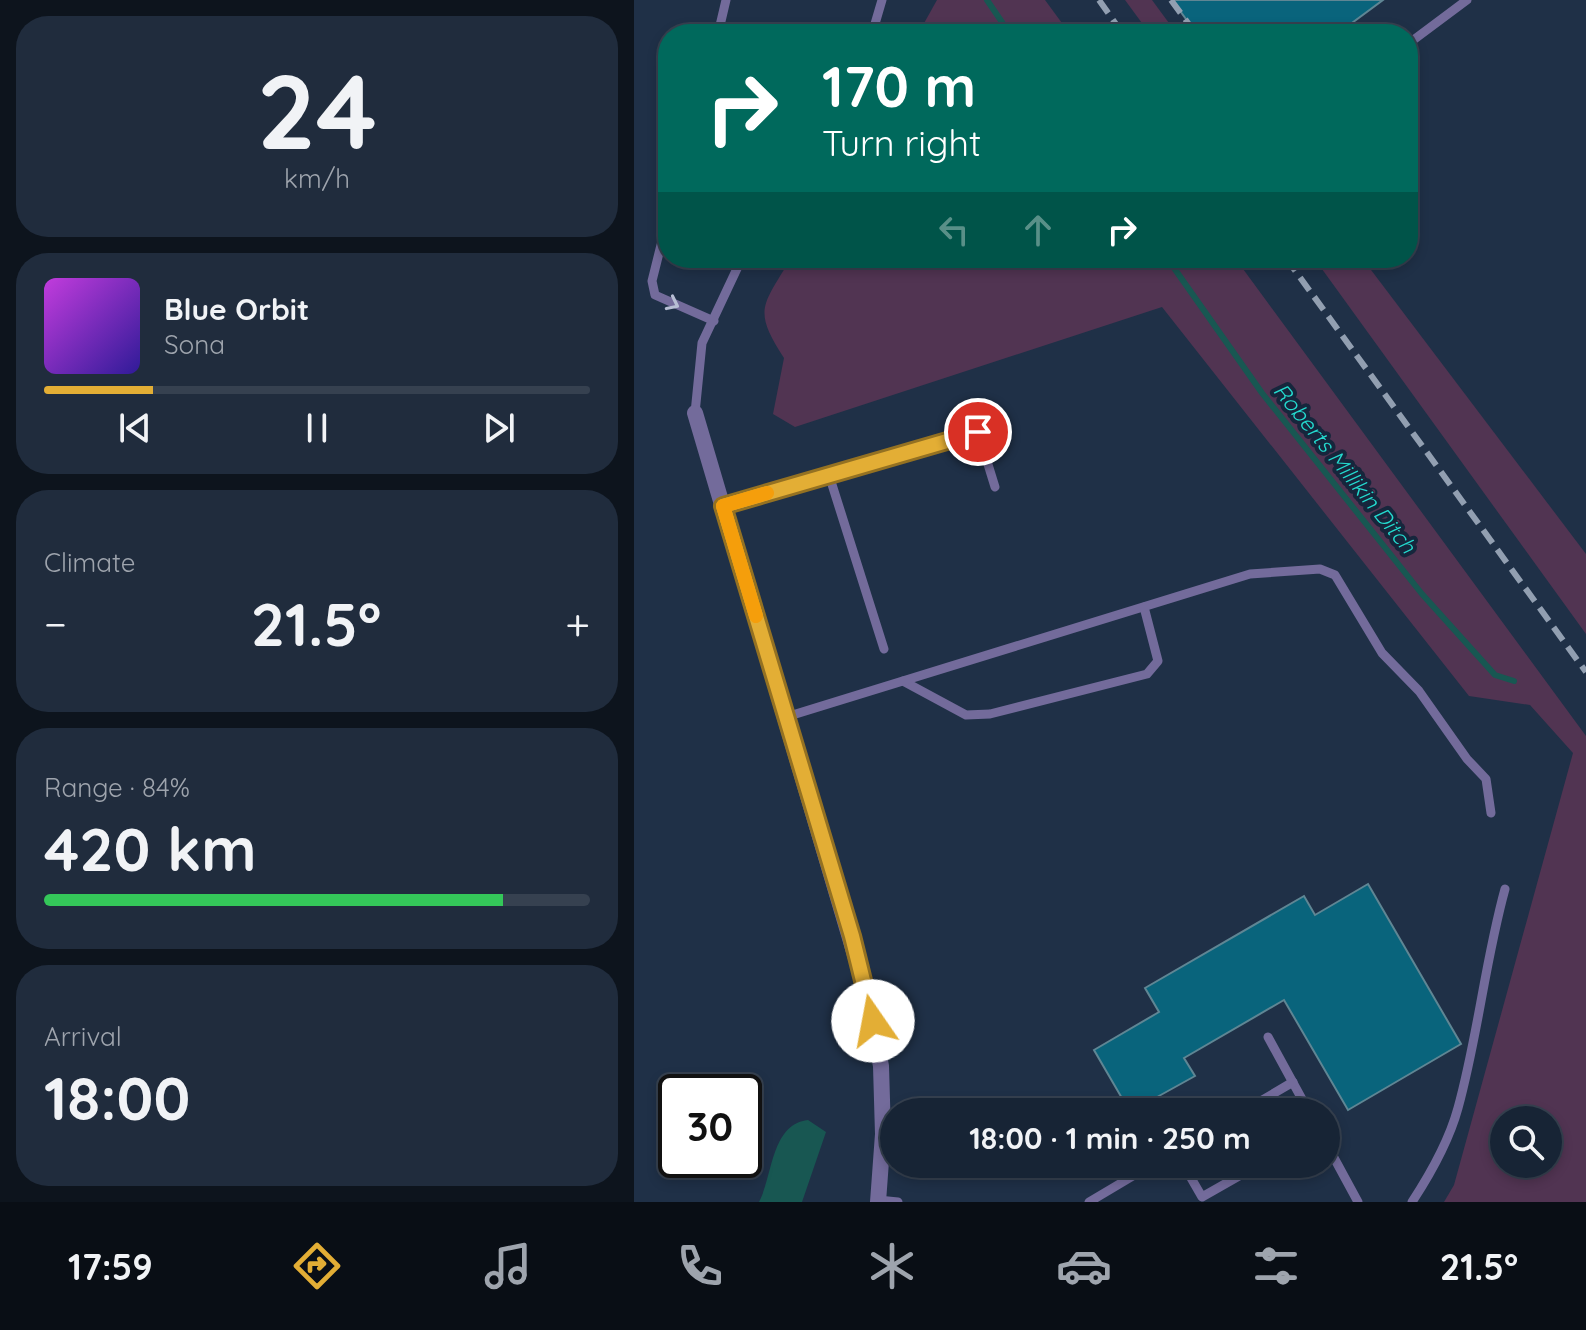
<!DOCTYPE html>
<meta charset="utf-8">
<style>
:root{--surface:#172435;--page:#202c3d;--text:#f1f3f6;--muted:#9ea4ad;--line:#364150;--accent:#e3ae35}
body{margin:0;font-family:Quicksand,sans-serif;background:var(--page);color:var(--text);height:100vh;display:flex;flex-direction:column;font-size:30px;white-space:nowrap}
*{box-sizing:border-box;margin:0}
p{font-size:26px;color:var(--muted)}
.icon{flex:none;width:44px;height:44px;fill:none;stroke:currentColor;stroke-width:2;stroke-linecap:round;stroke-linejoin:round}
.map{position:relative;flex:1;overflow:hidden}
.panel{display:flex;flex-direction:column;gap:16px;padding:16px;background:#0d141d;width:634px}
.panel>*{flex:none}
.banner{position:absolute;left:24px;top:24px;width:760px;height:244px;border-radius:32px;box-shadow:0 4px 12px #0003,0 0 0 2px var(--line);background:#00695c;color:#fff;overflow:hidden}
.buttons{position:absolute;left:856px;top:1106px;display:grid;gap:16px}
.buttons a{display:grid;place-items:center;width:72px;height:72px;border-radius:50%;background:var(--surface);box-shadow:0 4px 12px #0003,0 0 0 2px var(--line);font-size:40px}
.speed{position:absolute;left:24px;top:1074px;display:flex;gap:16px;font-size:40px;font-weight:700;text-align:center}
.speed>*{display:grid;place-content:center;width:104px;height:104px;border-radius:50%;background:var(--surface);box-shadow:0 4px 12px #0003,0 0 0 2px var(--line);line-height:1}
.speed .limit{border:4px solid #111;border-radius:12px;background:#fff;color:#111}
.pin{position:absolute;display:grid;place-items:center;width:68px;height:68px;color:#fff;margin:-34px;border:4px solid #fff;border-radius:50%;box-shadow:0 2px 8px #0007}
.me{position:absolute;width:88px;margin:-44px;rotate:348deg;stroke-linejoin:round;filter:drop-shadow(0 0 6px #0008)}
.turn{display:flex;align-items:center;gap:28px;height:168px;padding:0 32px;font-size:36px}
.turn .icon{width:104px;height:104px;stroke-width:2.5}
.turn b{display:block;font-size:56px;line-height:68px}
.lanes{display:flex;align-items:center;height:76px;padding:0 32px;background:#0003;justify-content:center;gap:40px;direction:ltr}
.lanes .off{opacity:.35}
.big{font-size:60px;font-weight:700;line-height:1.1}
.panel .tile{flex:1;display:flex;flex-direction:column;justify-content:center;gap:12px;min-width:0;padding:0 28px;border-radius:32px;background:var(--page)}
.panel .dial{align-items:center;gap:0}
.dial b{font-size:104px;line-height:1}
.song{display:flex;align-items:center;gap:24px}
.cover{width:96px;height:96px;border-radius:12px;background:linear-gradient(135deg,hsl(290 70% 55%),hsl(250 70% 35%))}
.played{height:8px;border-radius:4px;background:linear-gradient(90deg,var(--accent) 20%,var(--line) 20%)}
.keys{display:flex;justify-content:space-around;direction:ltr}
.heat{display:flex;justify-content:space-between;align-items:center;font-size:44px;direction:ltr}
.charge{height:12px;border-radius:6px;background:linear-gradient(90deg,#34c759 84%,var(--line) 0)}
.trip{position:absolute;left:246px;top:1098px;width:460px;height:80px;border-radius:40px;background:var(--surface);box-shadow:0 4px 12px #0003,0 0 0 2px var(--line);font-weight:700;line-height:80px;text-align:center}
.tabs{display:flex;height:128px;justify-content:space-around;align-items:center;background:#090e15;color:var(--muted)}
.tabs .icon{width:56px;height:56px}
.tabs .current{color:var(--accent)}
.tabs b{font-size:36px;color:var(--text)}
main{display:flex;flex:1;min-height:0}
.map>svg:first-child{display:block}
.green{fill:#513452;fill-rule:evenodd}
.water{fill:#185752}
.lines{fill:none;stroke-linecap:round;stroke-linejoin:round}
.stream{stroke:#185752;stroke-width:6}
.building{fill:#09647c;stroke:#5f8694;stroke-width:2}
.lane{stroke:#736b9b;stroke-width:9}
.street{stroke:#736b9b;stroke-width:16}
.rail{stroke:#929fb1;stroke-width:6;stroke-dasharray:16 8;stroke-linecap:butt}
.oneway{stroke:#b7bed4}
.route-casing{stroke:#947122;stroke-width:20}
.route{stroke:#e3ae35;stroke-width:14}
.slow{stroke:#f59e0b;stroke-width:14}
.labels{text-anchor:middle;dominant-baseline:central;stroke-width:8;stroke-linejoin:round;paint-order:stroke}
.water-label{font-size:22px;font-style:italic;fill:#24dbcf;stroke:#16263c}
</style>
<main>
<section class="panel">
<div class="tile dial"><b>24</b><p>km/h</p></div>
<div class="tile">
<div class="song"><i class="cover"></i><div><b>Blue Orbit</b><p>Sona</p></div></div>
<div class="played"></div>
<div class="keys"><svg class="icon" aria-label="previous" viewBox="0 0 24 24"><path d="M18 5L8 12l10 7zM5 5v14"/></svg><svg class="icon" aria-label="pause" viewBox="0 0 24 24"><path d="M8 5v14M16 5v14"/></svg><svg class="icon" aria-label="next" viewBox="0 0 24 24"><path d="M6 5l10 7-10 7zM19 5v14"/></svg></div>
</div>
<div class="tile"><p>Climate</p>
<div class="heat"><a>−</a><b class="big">21.5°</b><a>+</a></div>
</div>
<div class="tile"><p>Range · 84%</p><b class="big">420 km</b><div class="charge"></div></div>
<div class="tile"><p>Arrival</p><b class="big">18:00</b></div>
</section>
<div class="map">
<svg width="952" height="1202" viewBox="0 0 952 1202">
<rect width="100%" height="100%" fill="#1f3047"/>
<!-- green -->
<g class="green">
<path d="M303 0H411L436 34H284Z"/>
<path d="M491 0H518L543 34H516Z"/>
<path d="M157 258H601L952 736V1202H810L820 1185 939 753 896 705 835 696 528 307 161 427 139 414 150 358C118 309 129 306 157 258ZM914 1120V1164H870V1120Z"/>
<path d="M680 258H728L952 554V634Z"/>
</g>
<!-- water -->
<path class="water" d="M174 1120 192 1132 168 1202H125C139 1176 137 1124 174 1120Z"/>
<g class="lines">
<!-- stream -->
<g class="stream">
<path d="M353 0 376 34"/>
<path d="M533 258 628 393 788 594 861 675 880 681"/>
</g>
</g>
<!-- building -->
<g class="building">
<path d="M538 0H749L703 34H563Z"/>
<path d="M734 884 827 1044 714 1110 650 1000 550 1058 561 1076 496 1112 460 1050 525 1012 511 988 670 896 681 915Z"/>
</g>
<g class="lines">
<!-- lane -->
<g class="lane">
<path d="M84 34 92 0"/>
<path d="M238 34 248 0"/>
<path d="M774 44 833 0"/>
<path d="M34 217 18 281 21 295 80 321"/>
<path d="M61 413 68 343 108 258"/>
<path d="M195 475 250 649"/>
<path d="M89 506 344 432 361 487"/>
<path d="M269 681 332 715 356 714 513 674 524 661 510 607"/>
<path d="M152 717 616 574 686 569 701 575 748 653 785 691 833 759 852 779 857 813"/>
<path d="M634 1037 675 1112"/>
<path d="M608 1112 659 1082"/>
<path d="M692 1143 724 1202"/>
<path d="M549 1164 568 1197 626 1164"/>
<path d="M244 1200 264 1202"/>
<path d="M455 1202 519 1164"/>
<path d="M778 1202C797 1173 815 1141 824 1108 844 1036 851 961 871 889"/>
</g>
<!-- street -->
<path class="street" d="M61 413 234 999 247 1066 249 1134 244 1202"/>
<!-- rail -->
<g class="rail">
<path d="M465 0 489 34"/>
<path d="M537 0 562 34"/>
<path d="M652 258 952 672"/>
</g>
</g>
<!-- one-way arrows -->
<defs><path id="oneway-chevron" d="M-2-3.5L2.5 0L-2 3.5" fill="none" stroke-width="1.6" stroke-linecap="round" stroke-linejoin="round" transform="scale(2)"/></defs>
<use class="oneway" href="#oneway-chevron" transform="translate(39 304) rotate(26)"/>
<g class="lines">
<defs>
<path id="route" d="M239 1021 218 936 89 506 344 432"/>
</defs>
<!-- route casing -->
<use href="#route" class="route-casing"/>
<!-- route -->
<use href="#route" class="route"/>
<!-- slow -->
<path class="slow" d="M122 616 89 506 133 493"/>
</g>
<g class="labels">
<!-- water labels -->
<g class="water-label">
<text transform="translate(711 468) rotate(51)">Roberts Millikin Ditch</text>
</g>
</g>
</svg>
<div class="buttons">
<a><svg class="icon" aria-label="search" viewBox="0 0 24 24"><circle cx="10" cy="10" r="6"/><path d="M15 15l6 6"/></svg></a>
</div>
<div class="speed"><div class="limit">30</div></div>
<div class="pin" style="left:344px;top:432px;background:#d93025"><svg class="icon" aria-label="arrive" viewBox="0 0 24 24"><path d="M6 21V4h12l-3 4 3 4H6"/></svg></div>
<svg class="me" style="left:239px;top:1021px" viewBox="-20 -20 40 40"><circle r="19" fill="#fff"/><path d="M0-13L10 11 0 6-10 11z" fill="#e3ae35"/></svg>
<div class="trip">18:00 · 1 min · 250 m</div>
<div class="banner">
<div class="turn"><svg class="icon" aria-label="right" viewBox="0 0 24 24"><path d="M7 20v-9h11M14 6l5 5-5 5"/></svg><div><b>170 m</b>Turn right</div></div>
<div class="lanes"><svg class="icon off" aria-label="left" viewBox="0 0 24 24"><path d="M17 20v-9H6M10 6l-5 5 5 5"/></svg><svg class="icon off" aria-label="ahead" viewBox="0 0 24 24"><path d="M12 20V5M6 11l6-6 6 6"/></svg><svg class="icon" aria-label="right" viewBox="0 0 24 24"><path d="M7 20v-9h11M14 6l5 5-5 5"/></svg></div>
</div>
</div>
</main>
<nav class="tabs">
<b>17:59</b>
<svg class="icon current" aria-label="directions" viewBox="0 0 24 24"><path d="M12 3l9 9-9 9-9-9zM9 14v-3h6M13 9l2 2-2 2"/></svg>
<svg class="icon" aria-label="music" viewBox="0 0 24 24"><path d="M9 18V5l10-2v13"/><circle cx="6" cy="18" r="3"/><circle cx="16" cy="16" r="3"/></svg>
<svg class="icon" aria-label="phone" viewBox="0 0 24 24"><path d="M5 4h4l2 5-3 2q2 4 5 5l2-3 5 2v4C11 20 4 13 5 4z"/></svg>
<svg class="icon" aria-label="climate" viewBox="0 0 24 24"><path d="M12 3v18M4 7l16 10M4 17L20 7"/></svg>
<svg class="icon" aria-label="car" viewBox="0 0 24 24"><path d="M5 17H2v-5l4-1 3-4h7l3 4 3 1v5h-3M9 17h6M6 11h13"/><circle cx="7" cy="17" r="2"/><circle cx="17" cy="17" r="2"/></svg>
<svg class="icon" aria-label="filters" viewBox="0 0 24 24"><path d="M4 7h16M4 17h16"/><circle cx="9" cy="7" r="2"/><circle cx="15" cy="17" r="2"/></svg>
<b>21.5°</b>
</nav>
